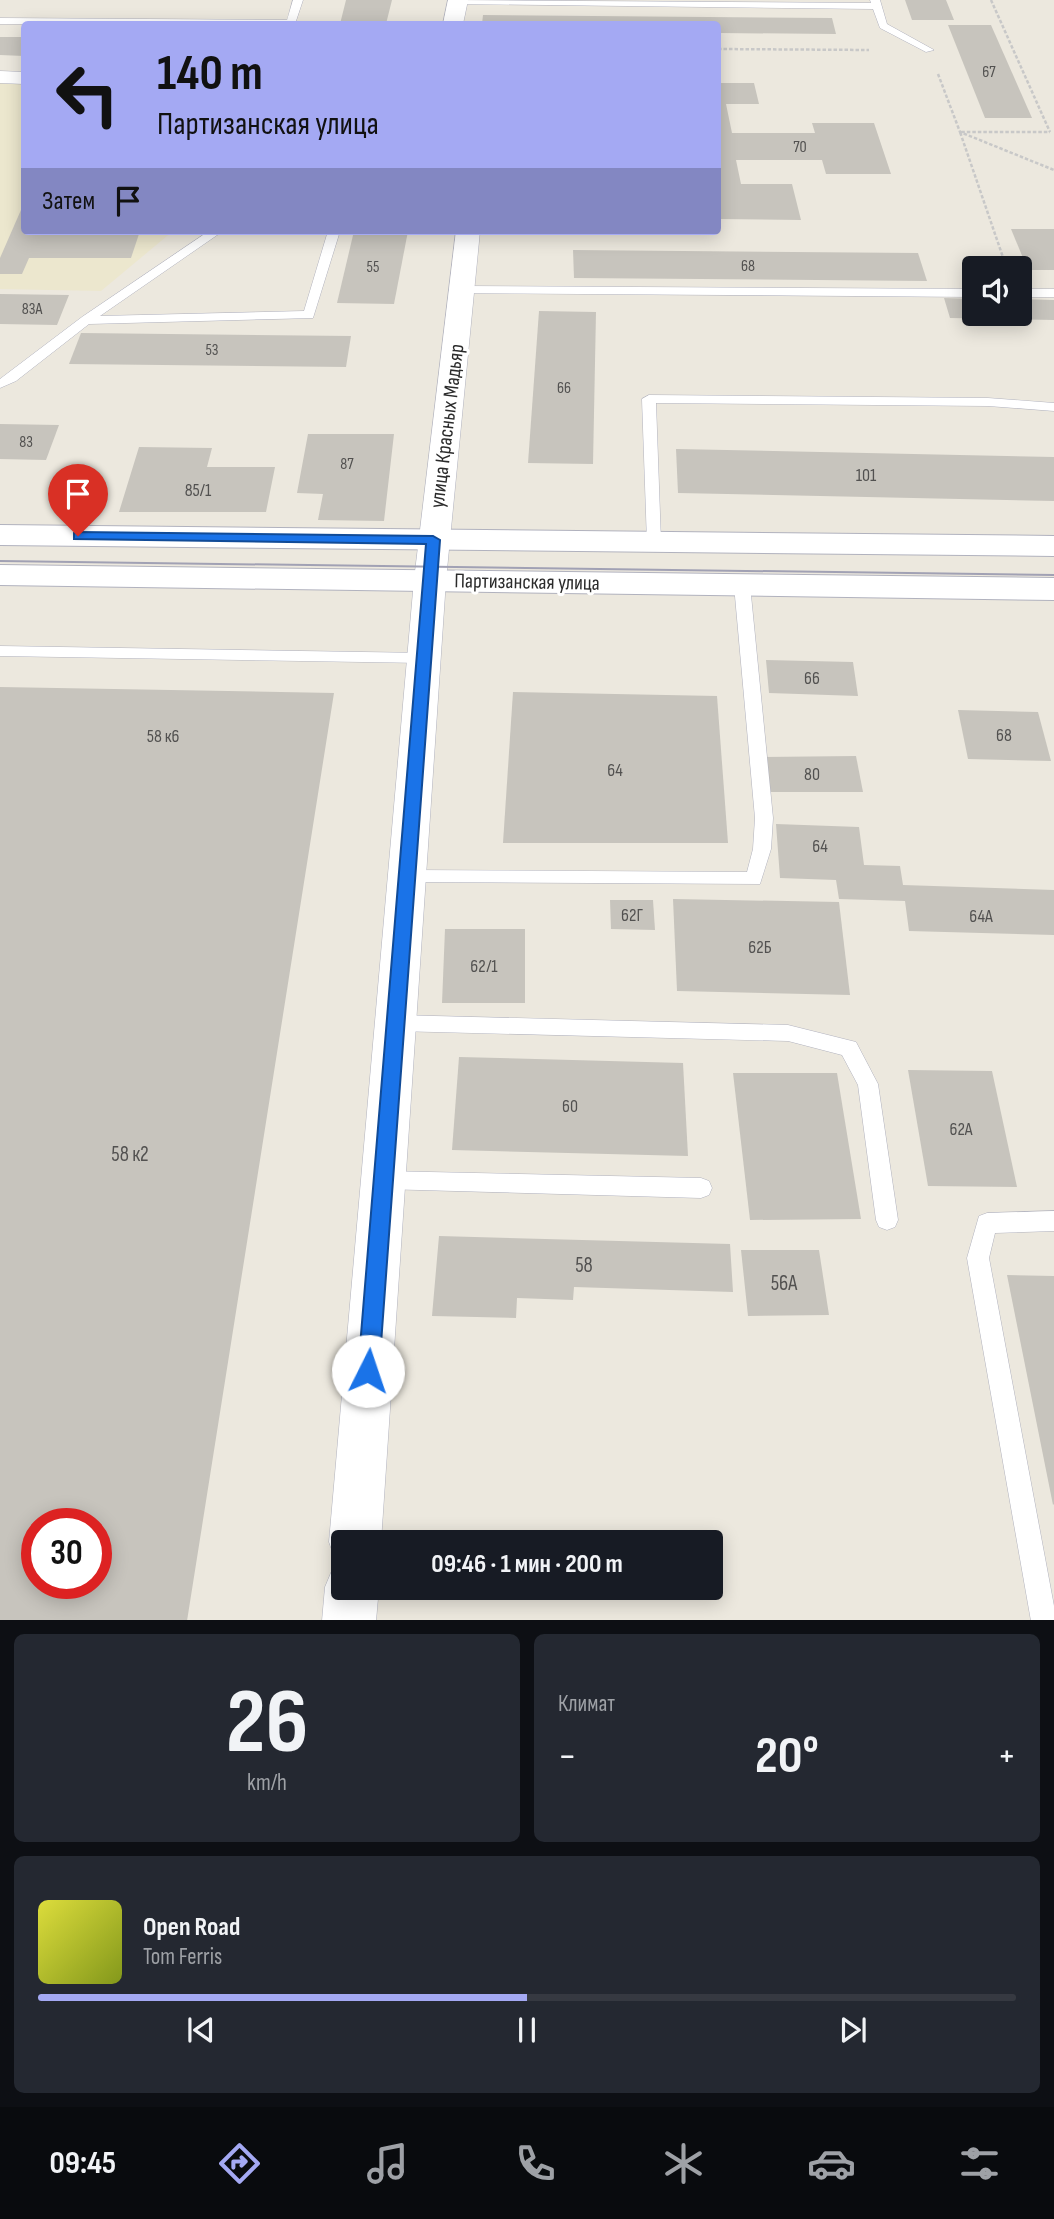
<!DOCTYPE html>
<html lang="ru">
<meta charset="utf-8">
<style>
:root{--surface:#171b24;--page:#242831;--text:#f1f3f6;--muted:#9ea1a6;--line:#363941;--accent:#a4a9f3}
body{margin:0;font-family:"Sofia Sans Condensed",sans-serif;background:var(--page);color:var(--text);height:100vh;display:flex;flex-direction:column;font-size:26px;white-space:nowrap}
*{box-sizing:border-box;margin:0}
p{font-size:23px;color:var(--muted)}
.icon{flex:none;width:38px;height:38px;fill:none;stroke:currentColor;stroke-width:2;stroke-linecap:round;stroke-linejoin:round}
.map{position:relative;height:1620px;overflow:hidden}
.sheet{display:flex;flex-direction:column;gap:14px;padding:14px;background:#0d0f14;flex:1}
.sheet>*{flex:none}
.guide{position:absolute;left:21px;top:21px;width:700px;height:214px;border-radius:7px;box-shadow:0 4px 18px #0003;background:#a4a9f3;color:#111;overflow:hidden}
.tools{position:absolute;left:962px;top:256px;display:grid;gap:14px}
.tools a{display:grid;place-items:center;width:70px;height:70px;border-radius:7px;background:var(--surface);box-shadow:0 4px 18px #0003;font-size:35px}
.speed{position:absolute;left:21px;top:1508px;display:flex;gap:14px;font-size:35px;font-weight:700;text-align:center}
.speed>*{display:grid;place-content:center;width:91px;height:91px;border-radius:50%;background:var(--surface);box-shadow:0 4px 18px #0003;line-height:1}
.speed .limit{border:10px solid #d22;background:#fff;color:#111}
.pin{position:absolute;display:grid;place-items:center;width:60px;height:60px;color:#fff;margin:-72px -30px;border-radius:50% 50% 50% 0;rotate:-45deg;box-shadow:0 0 7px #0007}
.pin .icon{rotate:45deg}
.me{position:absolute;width:77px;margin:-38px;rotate:4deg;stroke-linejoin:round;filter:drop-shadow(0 0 5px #0008)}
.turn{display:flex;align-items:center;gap:24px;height:147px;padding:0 21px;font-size:32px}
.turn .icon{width:91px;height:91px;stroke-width:2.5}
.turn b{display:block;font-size:49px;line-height:60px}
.then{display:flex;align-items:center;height:66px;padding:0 21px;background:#0003;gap:14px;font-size:26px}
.big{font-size:52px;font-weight:700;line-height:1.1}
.sheet .card{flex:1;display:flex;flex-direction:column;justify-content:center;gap:10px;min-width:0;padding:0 24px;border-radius:10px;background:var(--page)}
.sheet .dial{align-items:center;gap:0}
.dial b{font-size:91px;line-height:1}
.song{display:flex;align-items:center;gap:21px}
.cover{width:84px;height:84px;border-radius:10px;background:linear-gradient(135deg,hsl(60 70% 55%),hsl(70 70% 35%))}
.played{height:7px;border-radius:4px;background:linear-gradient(90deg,var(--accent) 50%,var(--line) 50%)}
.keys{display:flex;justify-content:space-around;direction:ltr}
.heat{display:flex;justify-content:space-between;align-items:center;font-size:38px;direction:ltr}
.sheet .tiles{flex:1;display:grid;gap:14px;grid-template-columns:1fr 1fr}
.card:last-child{grid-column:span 2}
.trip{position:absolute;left:331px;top:1530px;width:392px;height:70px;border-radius:7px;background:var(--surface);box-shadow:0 4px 18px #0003;font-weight:700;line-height:70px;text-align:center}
.menu{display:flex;height:112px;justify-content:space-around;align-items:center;background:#090b0e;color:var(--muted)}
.menu .icon{width:49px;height:49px}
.menu .on{color:var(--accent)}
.menu b{font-size:32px;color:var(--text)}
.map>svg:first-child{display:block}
.education{fill:#ece7ce}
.building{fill:#c7c4bd;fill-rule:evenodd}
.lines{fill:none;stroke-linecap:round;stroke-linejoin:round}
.lane-casing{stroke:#b1b2be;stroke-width:1}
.street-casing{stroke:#b1b2be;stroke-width:1}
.secondary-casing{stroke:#b1b2be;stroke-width:2}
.path-far1{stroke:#c8c8c8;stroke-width:2.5;stroke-dasharray:3.5 2;stroke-linecap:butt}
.path{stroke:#c8c8c8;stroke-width:3.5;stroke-dasharray:4.5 2.5;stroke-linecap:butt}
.lane{fill:#fff;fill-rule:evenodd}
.street{fill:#fff;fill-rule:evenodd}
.secondary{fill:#fff;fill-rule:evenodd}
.tram{stroke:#a1a1b4;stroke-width:2}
.route{fill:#1a73e8;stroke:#114b97;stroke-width:2}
.labels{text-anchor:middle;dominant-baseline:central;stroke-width:6;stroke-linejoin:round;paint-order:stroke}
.far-number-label{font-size:16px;fill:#525150}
.number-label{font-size:18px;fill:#525150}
.street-label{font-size:21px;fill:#2b2b2b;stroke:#fff}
.near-number-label{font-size:21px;fill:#525150}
</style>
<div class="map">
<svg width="1054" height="1621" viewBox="0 0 1054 1621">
<rect width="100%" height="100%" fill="#ece8de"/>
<!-- education -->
<path class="education" d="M0 83 24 84V231H173L101 291 0 289Z"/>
<!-- building -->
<g class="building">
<path d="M346 0H392L386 24H340Z"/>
<path d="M905 0H946L954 20H912Z"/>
<path d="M483 15 832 18 836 34 718 33V24H482Z"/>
<path d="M948 25H991L1032 118H985Z"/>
<path d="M0 37H24V56L0 55Z"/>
<path d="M718 83H754L759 104H726L732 133H815L812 123H874L891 174H826L822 160H736L741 184H792L801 220 718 219Z"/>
<path d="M24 203V231H140L131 258H29L22 274H0V258Z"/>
<path d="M1011 229H1054V270H1028Z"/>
<path d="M354 231H408L394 304 337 303Z"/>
<path d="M573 250 918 253 927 281 574 278Z"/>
<path d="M0 294 69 295 57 325 0 324Z"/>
<path d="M944 298 975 299V313H1020V299L1054 300V320L950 318Z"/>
<path d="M539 311 596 312 593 464 528 463Z"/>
<path d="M81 333 351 336 346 367 69 364Z"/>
<path d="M0 424 59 425 46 460 0 459Z"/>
<path d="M308 434H394L384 521 318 520 323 494 297 493Z"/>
<path d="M139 447 212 448 207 467H275L266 512H119Z"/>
<path d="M676 449 1054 457V501L678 493Z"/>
<path d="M766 660 853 662 858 696 769 693Z"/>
<path d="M0 687 334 693 187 1621H0ZM37 1524H96V1584H37Z"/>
<path d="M513 692 717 696 728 843H503Z"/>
<path d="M958 710 1038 712 1051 761 968 759Z"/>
<path d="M856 756 863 792H768L763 757Z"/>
<path d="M776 824 859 827 864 865 900 866 903 885 1054 890V935L909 931 905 901 839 899 836 880 780 878Z"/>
<path d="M673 899 839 902 850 995 677 991Z"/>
<path d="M610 900H653L655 930 611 929Z"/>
<path d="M445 929H525V1003H442Z"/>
<path d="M459 1057 683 1063 688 1156 452 1150Z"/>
<path d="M908 1070 992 1071 1017 1187 928 1186Z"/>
<path d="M733 1073H837L861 1219 750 1220Z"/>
<path d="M439 1236 730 1244 733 1292 574 1287 573 1300 517 1298 516 1318 432 1316Z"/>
<path d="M741 1250H819L829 1315 748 1316Z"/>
<path d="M1007 1275 1054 1276V1504L1053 1505Z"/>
</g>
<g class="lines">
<defs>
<g id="lane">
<path d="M293 0H303L295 24H0V18L287 20Z"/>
<path d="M454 0 871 3 870 0H880L887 24 934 50 926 52 880 28 873 9 458 4Z"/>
<path d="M209 231H223L100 316 304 311 328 231H340L313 318 89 324 16 381 0 388V379L82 317Z"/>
<path d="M462 286 975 289V297L458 293V287Z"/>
<rect x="1020" y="289" width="34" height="8"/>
<path d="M649 395 988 398 1054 403V411L988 406 656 403 661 542 654 547 647 542 642 399Z"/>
<path d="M742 580 750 585 773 818 771 849 760 884 401 882 398 877 401 872 407 870 747 872 753 849 755 818 734 585Z"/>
<path d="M0 646 424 653 432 658 424 663 0 656Z"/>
<path d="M396 1015 788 1025 856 1042 878 1084 898 1220 895 1227 887 1230 879 1227 876 1220 858 1085 842 1055 788 1041 396 1031 389 1029 386 1023 389 1017Z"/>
<path d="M383 1171 701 1178 709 1181 712 1188 709 1195 701 1198 383 1189 375 1187 372 1180 375 1173Z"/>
<path d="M1054 1211V1231L995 1233 989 1258 1054 1606V1621H1031L967 1258 979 1216 987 1213Z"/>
</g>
<g id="street">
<path d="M448 0H468L463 24H443Z"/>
<path d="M0 71 24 72V84L0 83Z"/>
<path d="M456 231H480L446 580 381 1542H343V1563L336 1561 329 1542 414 580Z"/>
<path d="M343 1564V1587H379L376 1621H322L325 1587 333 1568Z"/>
</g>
<g id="secondary">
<path d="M0 525 1054 536V556L0 545Z"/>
<path d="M0 565 1054 578V600L0 585Z"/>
</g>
</defs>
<!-- lane casing -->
<use href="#lane" class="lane-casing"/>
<!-- street casing -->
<use href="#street" class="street-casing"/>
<!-- secondary casing -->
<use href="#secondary" class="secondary-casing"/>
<!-- path-far1 -->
<g class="path-far1">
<path d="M991 0 1050 132"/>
<path d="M718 49 869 50"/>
<path d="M938 74 960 132 1054 170"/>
<path d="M1006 266 960 132H1050"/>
</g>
<!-- path -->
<path class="path" d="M1006 264 1007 268"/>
<!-- lane -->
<use href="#lane" class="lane"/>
<!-- street -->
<use href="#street" class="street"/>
<!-- secondary -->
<use href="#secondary" class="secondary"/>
<!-- tram -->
<path class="tram" d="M0 561 1054 575"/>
</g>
<!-- route -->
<path class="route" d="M78 532 433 536 440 540 379 1371 376 1379 368 1382 361 1379 358 1371 426 544 74 539V533Z"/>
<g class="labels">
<!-- far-number labels -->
<g class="far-number-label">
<text x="989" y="72">67</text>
<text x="800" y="147">70</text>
<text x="748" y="266">68</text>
<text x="373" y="267">55</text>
<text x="32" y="309">83А</text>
<text x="212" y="350">53</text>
<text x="564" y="388">66</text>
<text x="26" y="442">83</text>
<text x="347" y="464">87</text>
</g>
<!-- number labels -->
<g class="number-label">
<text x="866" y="475">101</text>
<text x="198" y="490">85/1</text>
<text x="812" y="678">66</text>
<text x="1004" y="735">68</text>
<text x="163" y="736">58 к6</text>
<text x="615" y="770">64</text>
<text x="812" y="774">80</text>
<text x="820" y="846">64</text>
<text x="632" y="915">62Г</text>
<text x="981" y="916">64А</text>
<text x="760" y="947">62Б</text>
<text x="484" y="966">62/1</text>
<text x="570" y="1106">60</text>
<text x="961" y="1129">62А</text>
</g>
<!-- street labels -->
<g class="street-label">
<text transform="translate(447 426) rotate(-83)">улица Красных Мадьяр</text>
<text transform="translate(527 582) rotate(1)">Партизанская улица</text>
</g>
<!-- near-number labels -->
<g class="near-number-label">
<text x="130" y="1154">58 к2</text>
<text x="584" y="1265">58</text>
<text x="784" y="1283">56А</text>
</g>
</g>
</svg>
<div class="tools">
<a><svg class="icon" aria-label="sound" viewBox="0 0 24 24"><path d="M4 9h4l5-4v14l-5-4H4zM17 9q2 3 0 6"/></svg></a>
</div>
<div class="speed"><div class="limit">30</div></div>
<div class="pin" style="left:78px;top:536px;background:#d93025"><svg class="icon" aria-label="arrive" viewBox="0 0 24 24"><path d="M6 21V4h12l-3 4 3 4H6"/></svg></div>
<svg class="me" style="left:368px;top:1371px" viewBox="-20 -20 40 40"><circle r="19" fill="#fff"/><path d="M0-13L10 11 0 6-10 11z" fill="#1a73e8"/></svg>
<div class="trip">09:46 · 1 мин · 200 m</div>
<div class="guide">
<div class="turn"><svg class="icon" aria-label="left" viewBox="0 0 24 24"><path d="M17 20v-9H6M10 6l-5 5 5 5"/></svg><div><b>140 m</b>Партизанская улица</div></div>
<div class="then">Затем<svg class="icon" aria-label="arrive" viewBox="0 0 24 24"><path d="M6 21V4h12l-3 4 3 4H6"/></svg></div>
</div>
</div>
<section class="sheet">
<div class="tiles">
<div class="card dial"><b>26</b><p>km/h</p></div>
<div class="card"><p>Климат</p>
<div class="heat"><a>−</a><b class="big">20°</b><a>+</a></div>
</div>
<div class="card">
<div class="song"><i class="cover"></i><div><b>Open Road</b><p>Tom Ferris</p></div></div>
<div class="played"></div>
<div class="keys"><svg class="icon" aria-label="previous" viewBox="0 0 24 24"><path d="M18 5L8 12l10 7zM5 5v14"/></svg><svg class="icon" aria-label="pause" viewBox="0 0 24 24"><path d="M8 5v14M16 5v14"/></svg><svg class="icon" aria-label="next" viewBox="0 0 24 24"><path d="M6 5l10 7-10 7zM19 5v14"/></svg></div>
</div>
</div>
</section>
<nav class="menu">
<b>09:45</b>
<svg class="icon on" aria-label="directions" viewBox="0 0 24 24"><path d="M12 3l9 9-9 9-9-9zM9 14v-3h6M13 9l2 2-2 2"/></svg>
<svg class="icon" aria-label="music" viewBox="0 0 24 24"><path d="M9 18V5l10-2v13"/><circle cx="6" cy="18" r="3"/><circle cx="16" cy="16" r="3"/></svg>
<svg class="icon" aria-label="phone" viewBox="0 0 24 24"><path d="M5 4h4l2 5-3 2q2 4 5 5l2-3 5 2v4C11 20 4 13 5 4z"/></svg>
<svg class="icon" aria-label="climate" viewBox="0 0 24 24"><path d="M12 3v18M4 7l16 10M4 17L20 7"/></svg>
<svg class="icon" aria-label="car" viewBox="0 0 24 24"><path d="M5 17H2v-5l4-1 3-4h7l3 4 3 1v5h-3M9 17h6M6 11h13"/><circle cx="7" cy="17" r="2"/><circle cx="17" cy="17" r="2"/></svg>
<svg class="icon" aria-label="filters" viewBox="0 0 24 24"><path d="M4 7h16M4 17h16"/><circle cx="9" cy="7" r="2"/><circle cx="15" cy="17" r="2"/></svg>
</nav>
